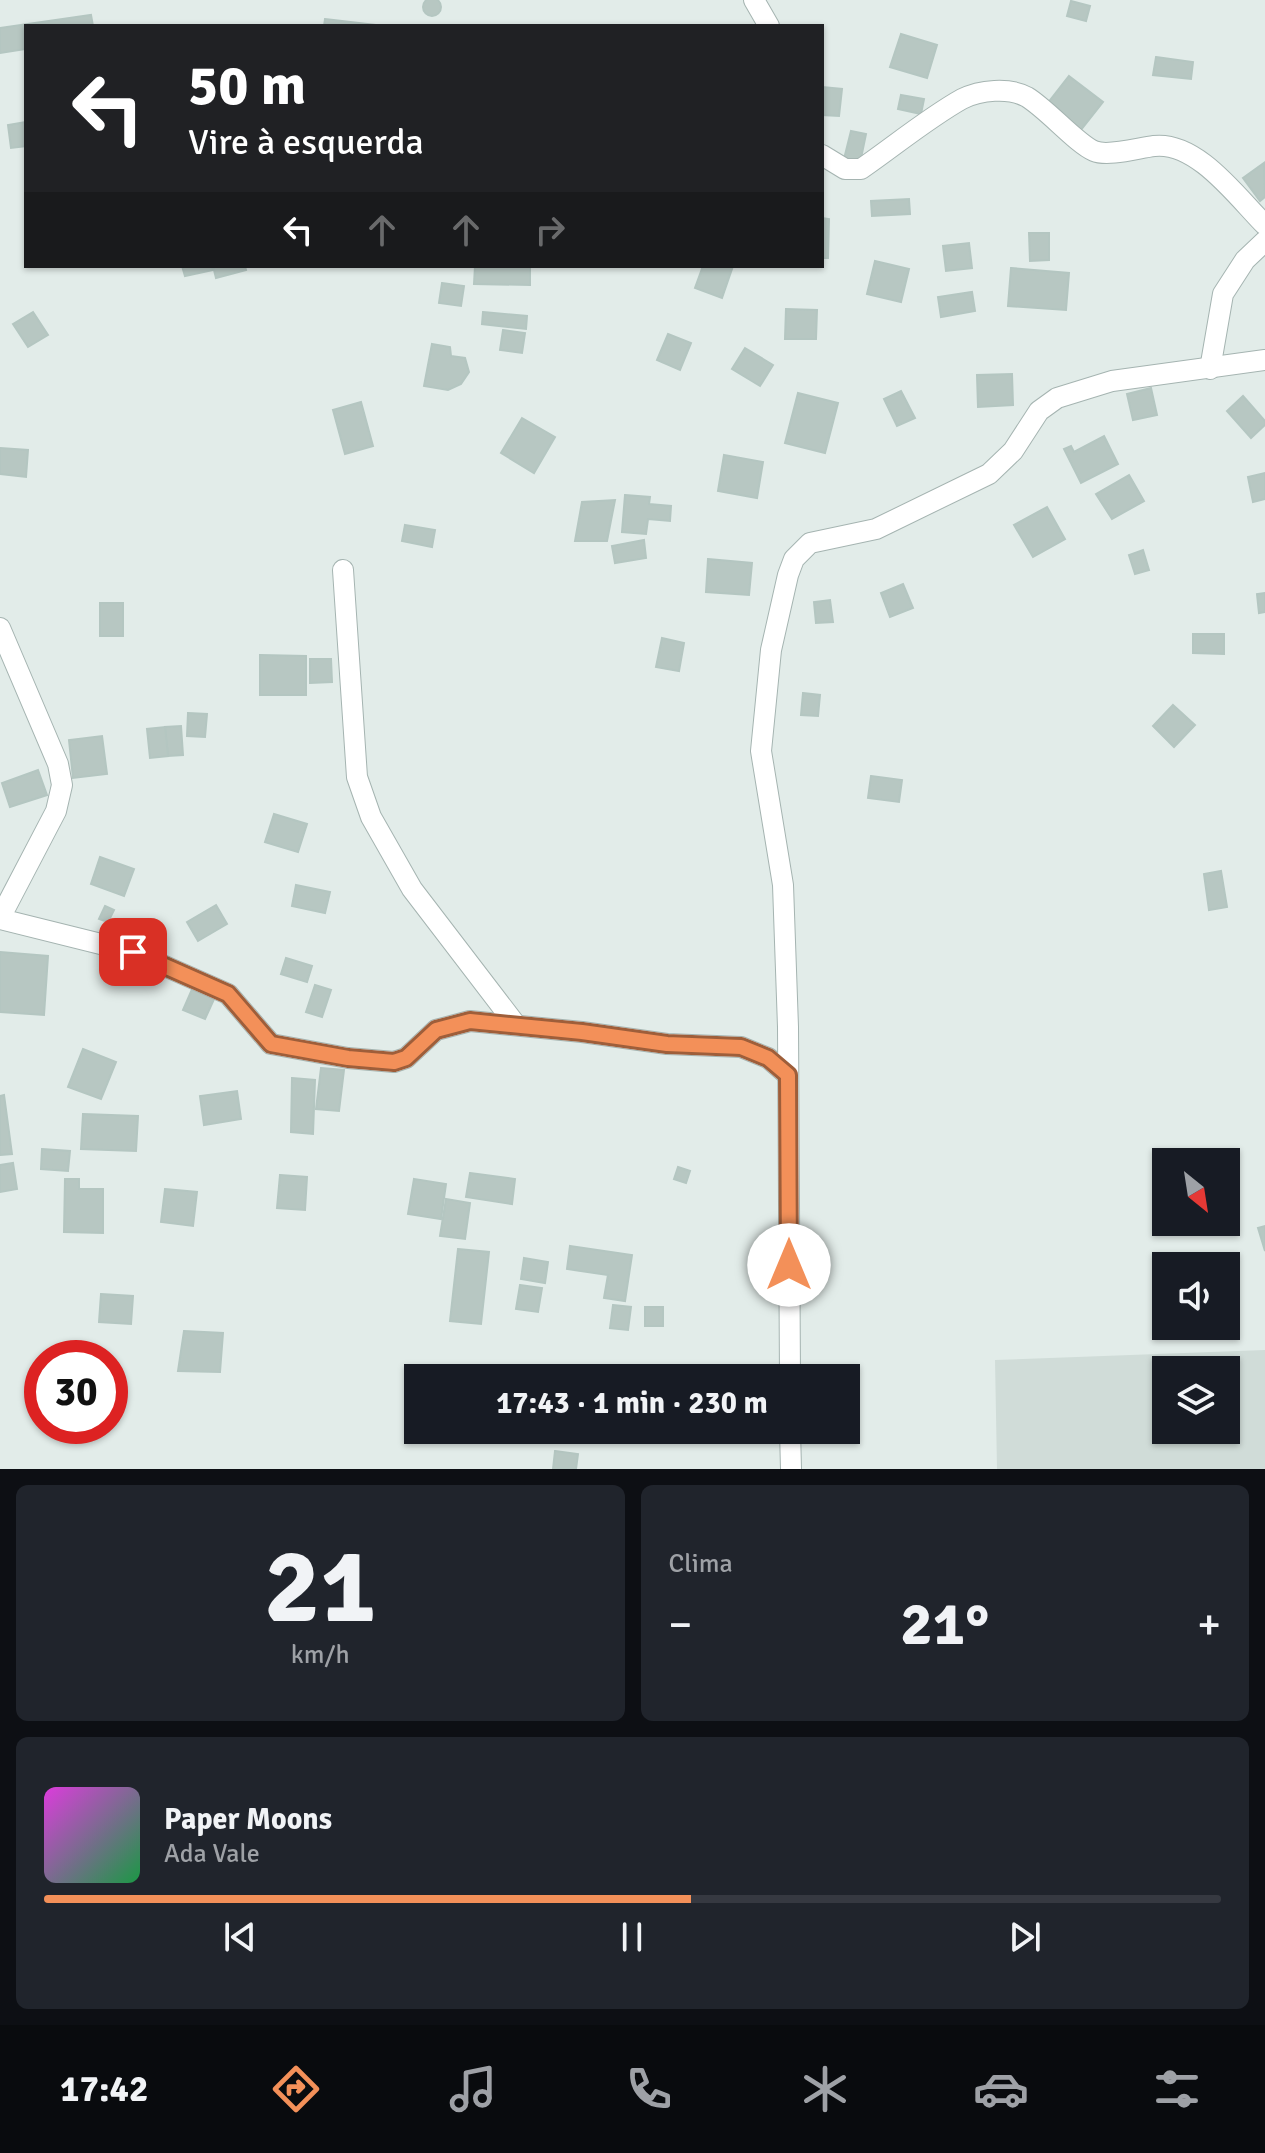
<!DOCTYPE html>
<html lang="pt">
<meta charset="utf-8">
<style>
:root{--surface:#171b24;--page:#20242c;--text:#f1f3f6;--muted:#9ea1a6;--line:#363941;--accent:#f39059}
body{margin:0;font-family:Signika,sans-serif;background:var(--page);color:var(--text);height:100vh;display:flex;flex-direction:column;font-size:30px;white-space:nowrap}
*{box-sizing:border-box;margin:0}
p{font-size:26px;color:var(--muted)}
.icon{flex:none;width:44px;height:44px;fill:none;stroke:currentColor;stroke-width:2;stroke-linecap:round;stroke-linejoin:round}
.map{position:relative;height:1469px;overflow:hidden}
.side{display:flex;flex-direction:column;gap:16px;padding:16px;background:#0d0f14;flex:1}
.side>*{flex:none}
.top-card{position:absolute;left:24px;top:24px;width:800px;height:244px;border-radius:0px;box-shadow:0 2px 6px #0004;background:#202124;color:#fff;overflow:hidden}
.needle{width:52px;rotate:150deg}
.controls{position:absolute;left:1152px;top:1148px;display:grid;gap:16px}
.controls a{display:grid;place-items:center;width:88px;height:88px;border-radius:0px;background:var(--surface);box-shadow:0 2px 6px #0004;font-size:40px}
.speed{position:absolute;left:24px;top:1340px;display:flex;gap:16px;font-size:40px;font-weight:700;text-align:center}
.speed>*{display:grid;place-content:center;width:104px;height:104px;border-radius:50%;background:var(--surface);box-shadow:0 2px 6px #0004;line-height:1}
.speed .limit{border:12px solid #d22;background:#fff;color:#111}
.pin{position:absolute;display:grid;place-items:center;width:68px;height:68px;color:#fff;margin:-34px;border-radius:16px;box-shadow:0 4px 12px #0006}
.me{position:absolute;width:88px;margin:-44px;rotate:0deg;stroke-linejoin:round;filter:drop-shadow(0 0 6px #0008)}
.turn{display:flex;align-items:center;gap:28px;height:168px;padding:0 32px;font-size:36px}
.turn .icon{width:104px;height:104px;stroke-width:2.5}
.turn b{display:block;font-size:56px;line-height:68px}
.lanes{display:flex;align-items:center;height:76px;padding:0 32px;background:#0003;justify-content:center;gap:40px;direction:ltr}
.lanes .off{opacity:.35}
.big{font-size:60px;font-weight:700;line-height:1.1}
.side .tile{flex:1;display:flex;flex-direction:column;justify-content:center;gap:12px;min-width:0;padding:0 28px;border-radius:12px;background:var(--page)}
.side .dial{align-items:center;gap:0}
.dial b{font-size:104px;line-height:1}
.song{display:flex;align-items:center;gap:24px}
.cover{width:96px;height:96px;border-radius:12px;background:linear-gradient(135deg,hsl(300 70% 55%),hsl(140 70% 35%))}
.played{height:8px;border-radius:4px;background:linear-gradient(90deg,var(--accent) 55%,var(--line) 55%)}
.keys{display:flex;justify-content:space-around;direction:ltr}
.heat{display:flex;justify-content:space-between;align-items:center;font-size:44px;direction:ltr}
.side .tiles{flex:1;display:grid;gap:16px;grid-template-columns:1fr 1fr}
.tile:last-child{grid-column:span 2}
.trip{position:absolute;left:404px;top:1364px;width:456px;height:80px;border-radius:0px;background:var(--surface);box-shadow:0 2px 6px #0004;font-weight:700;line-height:80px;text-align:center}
.menu{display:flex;height:128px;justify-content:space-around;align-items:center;background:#090b0e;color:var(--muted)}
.menu .icon{width:56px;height:56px}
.menu .on{color:var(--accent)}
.menu b{font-size:36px;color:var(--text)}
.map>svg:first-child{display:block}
.built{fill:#d0dcd8;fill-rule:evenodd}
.building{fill:#b7c7c2;stroke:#b4c6c1;stroke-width:2}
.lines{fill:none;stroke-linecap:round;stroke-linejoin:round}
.street-casing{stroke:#a5b4b1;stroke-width:22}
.street{stroke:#fff;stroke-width:20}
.route-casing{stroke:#9e5e3a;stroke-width:20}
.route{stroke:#f39059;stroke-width:14}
</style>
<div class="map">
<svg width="1265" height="1469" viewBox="0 0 1265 1469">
<rect width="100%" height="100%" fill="#e2ece9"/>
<!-- built -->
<path class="built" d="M1265 1350V1469H997L995 1360ZM1166 1370H1226V1430H1166Z"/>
<!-- building -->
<g class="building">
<circle cx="432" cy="7" r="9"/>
<path d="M1071 1 1090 6 1086 21 1067 16Z"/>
<path d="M91 15 93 26H26V49L0 53V28Z"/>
<path d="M325 19 375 25V26H324Z"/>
<path d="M901 34 937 45 927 78 890 67Z"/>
<path d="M1156 57 1193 62 1191 79 1153 75Z"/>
<path d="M1069 76 1103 102 1080 131 1047 104Z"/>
<path d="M822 87 842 89 839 116 822 115Z"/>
<path d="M901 95 924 99 921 114 898 109Z"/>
<path d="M26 122V146L11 148 8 125Z"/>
<path d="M851 131 866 134 860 163 844 159Z"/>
<path d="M1264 163 1265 197 1260 201 1243 178Z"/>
<path d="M909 199 910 214 872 216 871 201Z"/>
<path d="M822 218 829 219 828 258H822Z"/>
<path d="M1029 233H1049V260L1030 261Z"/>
<path d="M969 243 972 268 946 271 943 246Z"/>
<path d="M875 261 909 269 901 302 867 294Z"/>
<path d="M182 266H212L213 270 185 276Z"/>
<path d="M213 266H245L246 270 216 278Z"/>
<path d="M475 266H530V285L474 284Z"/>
<path d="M703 266H733L722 298 695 288Z"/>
<path d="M1011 268 1069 273 1066 310 1008 306Z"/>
<path d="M442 283 464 286 461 306 439 303Z"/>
<path d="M972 292 975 311 941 317 938 297Z"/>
<path d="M786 309 817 310 816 339H785Z"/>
<path d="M33 312 48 335 28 347 13 324Z"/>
<path d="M483 312 527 316 526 329 482 324Z"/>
<path d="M503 330 525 333 522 353 500 350Z"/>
<path d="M668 334 691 343 680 370 657 360Z"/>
<path d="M432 344 450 347 451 356 465 358 469 372 461 384 448 390 424 386Z"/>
<path d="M745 348 773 365 760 386 732 369Z"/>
<path d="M1012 374 1013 405 978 407 977 375Z"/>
<path d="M1151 388 1157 415 1133 420 1127 394Z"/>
<path d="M901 391 915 418 897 426 884 399Z"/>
<path d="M798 393 838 403 825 453 785 443Z"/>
<path d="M1243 396 1265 421V425L1251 438 1227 411Z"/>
<path d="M361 402 373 446 345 454 333 410Z"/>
<path d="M522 418 555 437 534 473 501 453Z"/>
<path d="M1104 436 1118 464 1081 483 1064 449 1071 446 1074 452Z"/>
<path d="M0 448 28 450 26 477 0 474Z"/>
<path d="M724 455 763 462 757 498 718 491Z"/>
<path d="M1265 473V499L1253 502 1248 477Z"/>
<path d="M1129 475 1144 501 1112 519 1096 494Z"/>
<path d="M625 495 650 497 649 504 671 506 670 521 648 519 646 534 622 532Z"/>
<path d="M615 500 607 541H575L582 502Z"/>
<path d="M1047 507 1065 539 1033 557 1014 525Z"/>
<path d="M405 525 435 530 432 547 402 541Z"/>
<path d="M644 540 646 558 615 563 612 546Z"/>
<path d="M1143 550 1149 570 1135 574 1129 555Z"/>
<path d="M708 559 752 563 749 595 706 592Z"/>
<path d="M903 584 913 608 890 617 881 593Z"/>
<path d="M1265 593V612L1259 613 1257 594Z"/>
<path d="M830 600 833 622 816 623 814 602Z"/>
<rect x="100" y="603" width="23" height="33"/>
<path d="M1193 634H1224V654L1193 653Z"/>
<path d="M662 638 684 643 679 671 656 667Z"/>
<path d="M260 655 306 656V695H260Z"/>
<path d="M310 659H331L332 682 310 683Z"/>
<path d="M803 693 820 695 818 716 801 715Z"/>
<path d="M1173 705 1195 725 1174 747 1153 726Z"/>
<path d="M188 713 207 714 205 737 187 736Z"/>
<path d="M181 726 183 755 168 756 165 727Z"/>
<path d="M165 727 168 756 150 758 147 729Z"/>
<path d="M102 736 107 774 73 778 69 740Z"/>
<path d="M38 770 47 795 10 807 2 783Z"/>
<path d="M871 776 902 780 899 802 868 798Z"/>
<path d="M274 814 307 824 298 852 265 842Z"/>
<path d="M100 857 134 869 124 896 91 884Z"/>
<path d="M1221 871 1227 907 1209 910 1204 874Z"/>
<path d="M296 885 330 892 325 913 292 906Z"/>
<path d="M216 905 227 924 198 941 187 922Z"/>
<path d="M105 906 114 910 108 922 99 919Z"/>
<path d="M0 952 48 956 44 1015 0 1012Z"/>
<path d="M286 958 312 966 307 982 281 974Z"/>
<path d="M315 985 331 990 322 1017 306 1012Z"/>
<path d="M193 987 215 997 205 1019 183 1010Z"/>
<path d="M83 1049 116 1062 101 1099 68 1087Z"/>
<path d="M321 1068 344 1070 339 1111 316 1109Z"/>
<path d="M292 1078 315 1080 313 1134 291 1132Z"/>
<path d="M237 1091 241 1119 204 1125 200 1096Z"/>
<path d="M4 1095 12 1154 0 1155V1096Z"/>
<path d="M83 1114 138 1116 136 1151 81 1149Z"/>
<path d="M42 1149 70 1151 68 1171 41 1169Z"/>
<path d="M13 1163 17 1189 0 1192V1165Z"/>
<path d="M678 1167 690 1171 686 1183 674 1179Z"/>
<path d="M470 1173 515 1179 512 1204 466 1197Z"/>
<path d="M280 1175 307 1177 305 1210 277 1208Z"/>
<path d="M65 1179H79V1189H103V1233L64 1232Z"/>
<path d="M414 1179 446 1184 441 1219 408 1214Z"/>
<path d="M165 1189 197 1192 193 1226 161 1222Z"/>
<path d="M446 1199 470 1203 465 1239 440 1236Z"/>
<path d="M1265 1226V1251L1258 1228Z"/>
<path d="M570 1246 632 1255 625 1301 604 1298 608 1275 567 1269Z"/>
<path d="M458 1249 489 1252 481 1324 450 1321Z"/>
<path d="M524 1258 548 1262 545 1283 521 1279Z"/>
<path d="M520 1285 542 1288 538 1312 516 1309Z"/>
<path d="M101 1294 133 1296 131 1324 99 1322Z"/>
<path d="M613 1305 631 1307 628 1330 610 1328Z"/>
<rect x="645" y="1307" width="18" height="19"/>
<path d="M184 1331 223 1333 220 1372 178 1371Z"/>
<path d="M555 1451 578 1454 576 1469H553Z"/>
</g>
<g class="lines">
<defs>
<g id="street">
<path d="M754 0 769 26"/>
<path d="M822 155 845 169H861C893 147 928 118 962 99 980 90 1009 87 1027 97 1047 109 1077 144 1094 151 1108 157 1138 148 1154 146 1197 141 1237 197 1265 225"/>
<path d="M1210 369 1223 294 1245 260 1265 241"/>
<path d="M343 570 357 777 371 817 412 889 516 1025"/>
<path d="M0 628 58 764 62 785 56 811 0 918"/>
<path d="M0 919 133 952 228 994 271 1044 348 1058 394 1062 406 1058 436 1030 470 1021 582 1032 667 1044 741 1047 768 1058 788 1075"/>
<path d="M790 1378 788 1027 783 885 761 751 771 650 788 575 794 559 810 543 876 529 989 474 1013 451 1039 411 1057 398 1112 381 1265 360"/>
<path d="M790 1430 791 1469"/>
</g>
</defs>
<!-- street casing -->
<use href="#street" class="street-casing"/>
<!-- street -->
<use href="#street" class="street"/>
</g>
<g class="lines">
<defs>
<path id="route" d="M133 952 228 994 271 1044 348 1058 394 1062 406 1058 436 1030 470 1021 582 1032 667 1044 741 1047 768 1058 788 1075 789 1265"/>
</defs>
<!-- route casing -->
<use href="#route" class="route-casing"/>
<!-- route -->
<use href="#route" class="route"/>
</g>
</svg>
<div class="controls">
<a><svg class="needle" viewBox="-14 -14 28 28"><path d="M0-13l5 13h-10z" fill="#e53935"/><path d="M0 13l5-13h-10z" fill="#9ea1a6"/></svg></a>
<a><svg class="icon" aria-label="sound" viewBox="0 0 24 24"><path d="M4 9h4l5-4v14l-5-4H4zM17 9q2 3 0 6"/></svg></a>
<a><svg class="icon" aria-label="layers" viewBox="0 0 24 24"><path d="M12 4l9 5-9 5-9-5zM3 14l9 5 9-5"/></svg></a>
</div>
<div class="speed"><div class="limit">30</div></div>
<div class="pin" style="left:133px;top:952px;background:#d93025"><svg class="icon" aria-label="arrive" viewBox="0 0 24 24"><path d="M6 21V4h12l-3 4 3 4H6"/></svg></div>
<svg class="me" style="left:789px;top:1265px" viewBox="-20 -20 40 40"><circle r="19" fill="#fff"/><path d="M0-13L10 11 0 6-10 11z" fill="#f39059"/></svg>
<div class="trip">17:43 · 1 min · 230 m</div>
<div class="top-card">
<div class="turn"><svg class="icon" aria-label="left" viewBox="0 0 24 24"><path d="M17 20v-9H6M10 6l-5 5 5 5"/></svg><div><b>50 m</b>Vire à esquerda</div></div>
<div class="lanes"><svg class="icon" aria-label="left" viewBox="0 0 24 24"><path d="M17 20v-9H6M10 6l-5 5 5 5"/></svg><svg class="icon off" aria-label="ahead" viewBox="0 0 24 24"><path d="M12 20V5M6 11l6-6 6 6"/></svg><svg class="icon off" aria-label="ahead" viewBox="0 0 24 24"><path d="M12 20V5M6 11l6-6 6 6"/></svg><svg class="icon off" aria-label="right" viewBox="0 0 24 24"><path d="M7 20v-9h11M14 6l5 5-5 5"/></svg></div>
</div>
</div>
<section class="side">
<div class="tiles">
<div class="tile dial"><b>21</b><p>km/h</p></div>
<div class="tile"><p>Clima</p>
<div class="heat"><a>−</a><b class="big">21°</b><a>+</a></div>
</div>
<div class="tile">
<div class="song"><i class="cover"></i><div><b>Paper Moons</b><p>Ada Vale</p></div></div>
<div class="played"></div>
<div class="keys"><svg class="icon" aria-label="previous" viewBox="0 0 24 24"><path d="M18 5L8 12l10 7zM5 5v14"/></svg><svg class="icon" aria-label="pause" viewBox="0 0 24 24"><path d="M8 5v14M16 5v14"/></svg><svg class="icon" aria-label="next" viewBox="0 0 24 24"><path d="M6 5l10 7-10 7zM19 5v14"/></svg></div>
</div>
</div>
</section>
<nav class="menu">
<b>17:42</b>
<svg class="icon on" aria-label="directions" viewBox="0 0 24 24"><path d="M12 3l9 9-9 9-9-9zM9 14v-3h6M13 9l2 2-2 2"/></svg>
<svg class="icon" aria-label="music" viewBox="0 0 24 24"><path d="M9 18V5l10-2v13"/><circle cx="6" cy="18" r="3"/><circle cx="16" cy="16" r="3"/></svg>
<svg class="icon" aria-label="phone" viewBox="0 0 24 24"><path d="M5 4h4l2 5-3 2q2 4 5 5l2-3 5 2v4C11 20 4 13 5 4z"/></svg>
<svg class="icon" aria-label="climate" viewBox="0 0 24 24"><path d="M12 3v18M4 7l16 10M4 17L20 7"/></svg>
<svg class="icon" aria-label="car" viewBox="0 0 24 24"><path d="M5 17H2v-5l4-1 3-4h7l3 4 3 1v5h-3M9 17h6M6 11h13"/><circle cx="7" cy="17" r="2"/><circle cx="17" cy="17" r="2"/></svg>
<svg class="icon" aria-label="filters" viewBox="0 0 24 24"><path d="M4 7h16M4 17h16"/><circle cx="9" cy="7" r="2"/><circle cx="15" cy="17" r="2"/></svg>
</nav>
